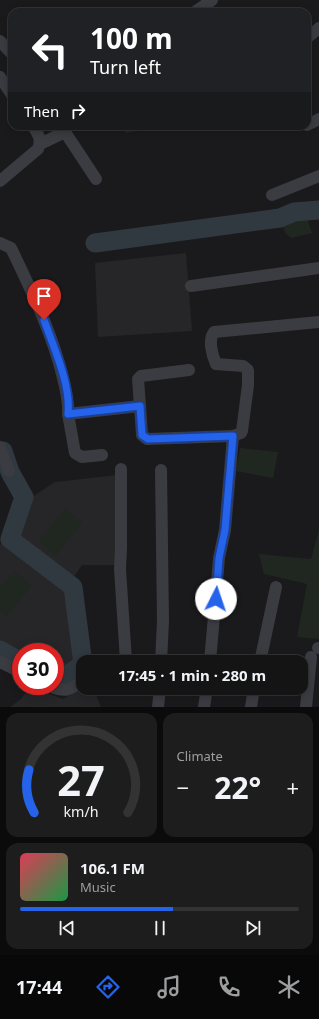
<!DOCTYPE html>
<meta charset="utf-8">
<style>
:root{--surface:#141415;--page:#1d1d1e;--text:#f1f3f6;--muted:#9d9ea0;--line:#333334;--accent:#2563eb}
body{margin:0;font-family:"Noto Sans",sans-serif;background:var(--page);color:var(--text);height:100vh;display:flex;flex-direction:column;font-size:15px;white-space:nowrap}
*{box-sizing:border-box;margin:0}
p{font-size:13px;color:var(--muted)}
.icon{flex:none;width:22px;height:22px;fill:none;stroke:currentColor;stroke-width:2;stroke-linecap:round;stroke-linejoin:round}
.map{position:relative;height:707px;overflow:hidden}
.drawer{display:flex;flex-direction:column;gap:6px;padding:6px;background:#0b0b0c;flex:1}
.drawer>*{flex:none}
.banner{position:absolute;left:8px;top:8px;width:303px;height:122px;border-radius:12px;box-shadow:0 2px 10px #0003,0 0 0 1px var(--line);background:#202124;color:#fff;overflow:hidden}
.speed{position:absolute;left:12px;top:643px;display:flex;gap:8px;font-size:20px;font-weight:700;text-align:center}
.speed>*{display:grid;place-content:center;width:52px;height:52px;border-radius:50%;background:var(--surface);box-shadow:0 2px 10px #0003,0 0 0 1px var(--line);line-height:1}
.speed .limit{border:6px solid #d22;background:#fff;color:#111}
.pin{position:absolute;display:grid;place-items:center;width:34px;height:34px;color:#fff;margin:-41px -17px;border-radius:50% 50% 50% 0;rotate:-45deg;box-shadow:0 0 4px #0007}
.pin .icon{rotate:45deg}
.me{position:absolute;width:44px;margin:-22px;rotate:4deg;stroke-linejoin:round;filter:drop-shadow(0 0 3px #0008)}
.turn{display:flex;align-items:center;gap:14px;height:84px;padding:0 16px;font-size:18px}
.turn .icon{width:52px;height:52px;stroke-width:2.5}
.turn b{display:block;font-size:28px;line-height:34px}
.then{display:flex;align-items:center;height:38px;padding:0 16px;background:#0003;gap:8px;font-size:15px}
.big{font-size:30px;font-weight:700;line-height:1.1}
.drawer .widget{flex:1;display:flex;flex-direction:column;justify-content:center;gap:6px;min-width:0;padding:0 14px;border-radius:12px;background:var(--page)}
.drawer .dial{align-items:center;gap:0}
.dial svg{height:104px;overflow:visible;fill:none;stroke:var(--line);stroke-width:7;stroke-linecap:round;text-anchor:middle}
.dial text{fill:var(--text);stroke:none}
.song{display:flex;align-items:center;gap:12px}
.cover{width:48px;height:48px;border-radius:6px;background:linear-gradient(135deg,hsl(350 70% 55%),hsl(140 70% 35%))}
.played{height:4px;border-radius:2px;background:linear-gradient(90deg,var(--accent) 55%,var(--line) 55%)}
.keys{display:flex;justify-content:space-around;direction:ltr}
.heat{display:flex;justify-content:space-between;align-items:center;font-size:22px;direction:ltr}
.drawer .tiles{flex:1;display:grid;gap:6px;grid-template-columns:1fr 1fr}
.widget:last-child{grid-column:span 2}
.trip{position:absolute;left:76px;top:655px;width:232px;height:40px;border-radius:12px;background:var(--surface);box-shadow:0 2px 10px #0003,0 0 0 1px var(--line);font-weight:700;line-height:40px;text-align:center}
.menu{display:flex;height:64px;justify-content:space-around;align-items:center;background:#080808;color:var(--muted)}
.menu .icon{width:28px;height:28px}
.menu .active{color:var(--accent)}
.menu b{font-size:18px;color:var(--text)}
.map>svg:first-child{display:block}
.built{fill:#262629}
.green{fill:#202721}
.lines{fill:none;stroke-linecap:round;stroke-linejoin:round}
.river{stroke:#303940;stroke-width:19}
.street{stroke:#3b3c41;stroke-width:12}
.route-casing{stroke:#184099;stroke-width:10}
.route{stroke:#2563eb;stroke-width:7}
</style>
<div class="map">
<svg width="319" height="707" viewBox="0 0 319 707">
<rect width="100%" height="100%" fill="#1a1a1c"/>
<!-- built -->
<g class="built">
<path d="M186 253 192 331 98 337 95 263Z"/>
<path d="M118 475 119 565H82L71 581 77 659 61 672 55 670V652H21V658L14 656 0 644V545L15 525 26 501 55 482Z"/>
<path d="M30 687 63 699 83 688H93L101 707H10L21 699Z"/>
</g>
<!-- green -->
<g class="green">
<path d="M120 126H162L126 133Z"/>
<path d="M306 215 312 233 291 238 285 233 282 222Z"/>
<path d="M240 448 278 452 273 478 236 471Z"/>
<path d="M65 508 83 522 56 556 38 541Z"/>
<path d="M319 530V639L297 637 307 584 264 574 259 554 311 559Z"/>
<path d="M14 570 32 586 6 617 0 611V587Z"/>
</g>
<g class="lines">
<!-- river -->
<g class="river">
<path d="M95 243 280 218 294 212 319 210"/>
<path d="M3 451 10 472 24 497 10 539 73 587 83 664"/>
<path d="M0 650 21 662"/>
<path d="M55 674 66 676 83 664"/>
</g>
<!-- street -->
<g class="street">
<path d="M195 12 212 0"/>
<path d="M307 38 319 28"/>
<path d="M0 41 12 54"/>
<path d="M0 77 12 95"/>
<path d="M307 125 319 119"/>
<path d="M40 144 65 132 96 179"/>
<path d="M0 181 38 149C42 139 38 134 33 126"/>
<path d="M272 195 319 176"/>
<path d="M0 243 11 248C31 290 52 332 63 378 66 391 69 401 68 414"/>
<path d="M191 286 319 268"/>
<path d="M140 406 138 379 141 376 189 370"/>
<path d="M233 436 241 433 242 431 248 385V370L243 366 216 364C212 355 208 340 214 332L319 322"/>
<path d="M0 447 9 471"/>
<path d="M102 455 82 457 75 453 68 414 140 406 142 435 147 439 233 436 225 530 219 558 210 662"/>
<path d="M121 469V548L120 569 126 661"/>
<path d="M318 648H319"/>
<path d="M0 662 21 672"/>
<path d="M108 662 161 660 183 662"/>
<path d="M161 662 163 621 161 470"/>
<path d="M260 662 276 587"/>
<path d="M50 686C65 693 71 690 83 680"/>
<path d="M158 707 160 688"/>
<path d="M204 707 207 688"/>
<path d="M251 707 254 688"/>
<path d="M306 707 311 657"/>
</g>
</g>
<g class="lines">
<defs>
<path id="route" d="M44 320C54 348 71 385 68 414L140 406 142 435 148 439 233 436 225 530 219 558 216 599"/>
</defs>
<!-- route casing -->
<use href="#route" class="route-casing"/>
<!-- route -->
<use href="#route" class="route"/>
</g>
</svg>
<div class="speed"><div class="limit">30</div></div>
<div class="pin" style="left:44px;top:320px;background:#d93025"><svg class="icon" aria-label="arrive" viewBox="0 0 24 24"><path d="M6 21V4h12l-3 4 3 4H6"/></svg></div>
<svg class="me" style="left:216px;top:599px" viewBox="-20 -20 40 40"><circle r="19" fill="#fff"/><path d="M0-13L10 11 0 6-10 11z" fill="#2563eb"/></svg>
<div class="trip">17:45 · 1 min · 280 m</div>
<div class="banner">
<div class="turn"><svg class="icon" aria-label="left" viewBox="0 0 24 24"><path d="M17 20v-9H6M10 6l-5 5 5 5"/></svg><div><b>100 m</b>Turn left</div></div>
<div class="then">Then<svg class="icon" aria-label="right" viewBox="0 0 24 24"><path d="M7 20v-9h11M14 6l5 5-5 5"/></svg></div>
</div>
</div>
<section class="drawer">
<div class="tiles">
<div class="widget dial"><svg viewBox="0 0 100 80">
<path d="M14 69A42 42 0 1 1 86 69"/>
<path d="M14 69A42 42 0 0 1 10 36" stroke="#2563eb"/>
<text x="50" y="56" font-size="32" font-weight="700">27</text>
<text x="50" y="72" font-size="11">km/h</text>
</svg></div>
<div class="widget"><p>Climate</p>
<div class="heat"><a>−</a><b class="big">22°</b><a>+</a></div>
</div>
<div class="widget">
<div class="song"><i class="cover"></i><div><b>106.1 FM</b><p>Music</p></div></div>
<div class="played"></div>
<div class="keys"><svg class="icon" aria-label="previous" viewBox="0 0 24 24"><path d="M18 5L8 12l10 7zM5 5v14"/></svg><svg class="icon" aria-label="pause" viewBox="0 0 24 24"><path d="M8 5v14M16 5v14"/></svg><svg class="icon" aria-label="next" viewBox="0 0 24 24"><path d="M6 5l10 7-10 7zM19 5v14"/></svg></div>
</div>
</div>
</section>
<nav class="menu">
<b>17:44</b>
<svg class="icon active" aria-label="directions" viewBox="0 0 24 24"><path d="M12 3l9 9-9 9-9-9zM9 14v-3h6M13 9l2 2-2 2"/></svg>
<svg class="icon" aria-label="music" viewBox="0 0 24 24"><path d="M9 18V5l10-2v13"/><circle cx="6" cy="18" r="3"/><circle cx="16" cy="16" r="3"/></svg>
<svg class="icon" aria-label="phone" viewBox="0 0 24 24"><path d="M5 4h4l2 5-3 2q2 4 5 5l2-3 5 2v4C11 20 4 13 5 4z"/></svg>
<svg class="icon" aria-label="climate" viewBox="0 0 24 24"><path d="M12 3v18M4 7l16 10M4 17L20 7"/></svg>
</nav>
